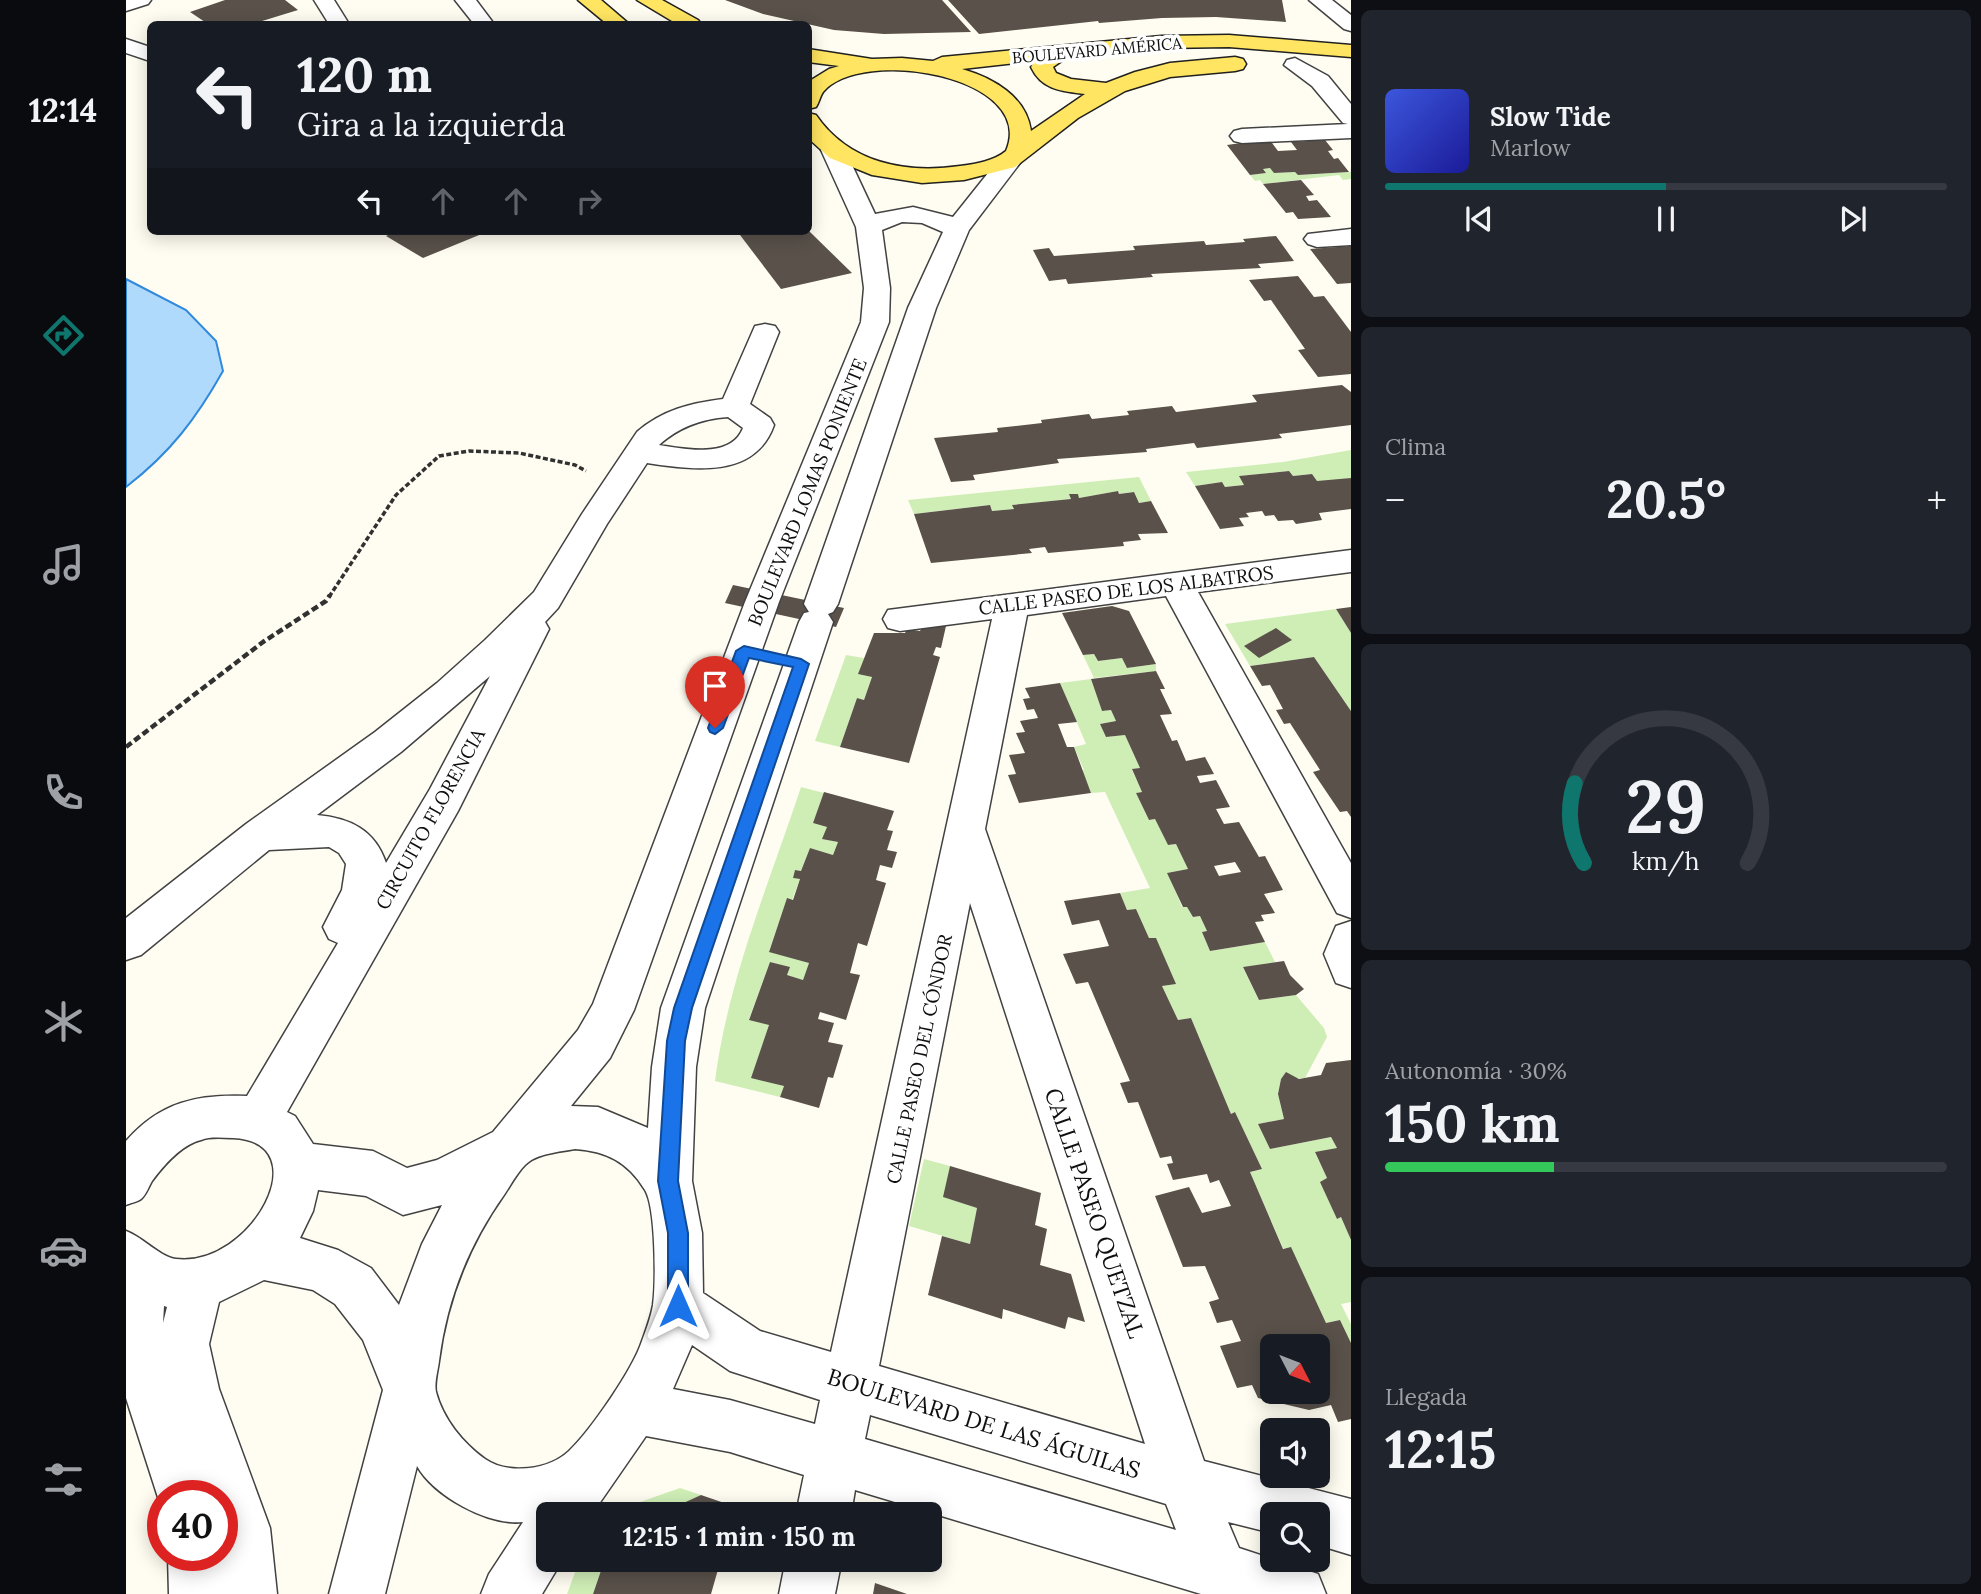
<!DOCTYPE html>
<html lang="es">
<meta charset="utf-8">
<style>
:root{--surface:#171b24;--page:#20242c;--text:#f1f3f6;--muted:#9ea1a6;--line:#363941;--accent:#0f766e}
body{margin:0;font-family:Lora,serif;background:var(--page);color:var(--text);height:100vh;display:flex;flex-direction:column;font-size:26px;white-space:nowrap}
*{box-sizing:border-box;margin:0}
p{font-size:23px;color:var(--muted)}
.icon{flex:none;width:38px;height:38px;fill:none;stroke:currentColor;stroke-width:2;stroke-linecap:round;stroke-linejoin:round}
.map{position:relative;flex:1;overflow:hidden}
.sheet{display:flex;flex-direction:column;gap:10px;padding:10px;background:#0d0f14;width:630px}
.sheet>*{flex:none}
.top-card{position:absolute;left:21px;top:21px;width:665px;height:214px;border-radius:10px;box-shadow:0 4px 18px #0003;background:#171b24;color:var(--text);overflow:hidden}
.needle{width:46px;rotate:132deg}
.fabs{position:absolute;left:1134px;top:1334px;display:grid;gap:14px}
.fabs a{display:grid;place-items:center;width:70px;height:70px;border-radius:10px;background:var(--surface);box-shadow:0 4px 18px #0003;font-size:35px}
.speed{position:absolute;left:21px;top:1480px;display:flex;gap:14px;font-size:35px;font-weight:700;text-align:center}
.speed>*{display:grid;place-content:center;width:91px;height:91px;border-radius:50%;background:var(--surface);box-shadow:0 4px 18px #0003;line-height:1}
.speed .limit{border:10px solid #d22;background:#fff;color:#111}
.pin{position:absolute;display:grid;place-items:center;width:60px;height:60px;color:#fff;margin:-72px -30px;border-radius:50% 50% 50% 0;rotate:-45deg;box-shadow:0 0 7px #0007}
.pin .icon{rotate:45deg}
.me{position:absolute;width:77px;margin:-38px;rotate:0deg;stroke-linejoin:round;filter:drop-shadow(0 0 5px #0008)}
.turn{display:flex;align-items:center;gap:24px;height:147px;padding:0 35px;font-size:32px}
.turn .icon{width:91px;height:91px;stroke-width:2.5}
.turn b{display:block;font-size:49px;line-height:60px}
.lanes{display:flex;align-items:center;height:66px;padding:0 35px;background:#0003;justify-content:center;gap:35px;direction:ltr}
.lanes .off{opacity:.35}
.big{font-size:52px;font-weight:800;line-height:1.1}
.sheet .tile{flex:1;display:flex;flex-direction:column;justify-content:center;gap:10px;min-width:0;padding:0 24px;border-radius:10px;background:var(--page)}
.sheet .dial{align-items:center;gap:0}
.dial svg{height:182px;overflow:visible;fill:none;stroke:var(--line);stroke-width:7;stroke-linecap:round;text-anchor:middle}
.dial text{fill:var(--text);stroke:none}
.song{display:flex;align-items:center;gap:21px}
.cover{width:84px;height:84px;border-radius:10px;background:linear-gradient(135deg,hsl(230 70% 55%),hsl(240 70% 35%))}
.played{height:7px;border-radius:4px;background:linear-gradient(90deg,var(--accent) 50%,var(--line) 50%)}
.keys{display:flex;justify-content:space-around;direction:ltr}
.heat{display:flex;justify-content:space-between;align-items:center;font-size:38px;direction:ltr}
.charge{height:10px;border-radius:5px;background:linear-gradient(90deg,#34c759 30%,var(--line) 0)}
.trip{position:absolute;left:410px;top:1502px;width:406px;height:70px;border-radius:10px;background:var(--surface);box-shadow:0 4px 18px #0003;font-weight:800;line-height:70px;text-align:center}
main{display:flex;flex:1;min-height:0}
.tab-bar{display:flex;flex-direction:column;width:126px;justify-content:space-around;align-items:center;background:#090b0e;color:var(--muted)}
.tab-bar .icon{width:49px;height:49px}
.tab-bar .selected{color:var(--accent)}
.tab-bar b{font-size:32px;color:var(--text)}
.map>svg:first-child{display:block}
.green{fill:#cfeeb6}
.water{fill:#b0dafc;stroke:#3089da;stroke-width:2}
.building{fill:#59514a;fill-rule:evenodd}
.lines{fill:none;stroke-linecap:round;stroke-linejoin:round}
.minor-casing{stroke:#424242;stroke-width:3}
.major-casing{stroke:#202020;stroke-width:3}
.path-far1{stroke:#313131;stroke-width:3.5;stroke-dasharray:5 2.5;stroke-linecap:butt}
.path{stroke:#313131;stroke-width:4.5;stroke-dasharray:7 3.5;stroke-linecap:butt}
.minor{fill:#fff;fill-rule:evenodd}
.major{fill:#ffe561;fill-rule:evenodd}
.route{fill:#1a73e8;stroke:#114b97;stroke-width:2}
.labels{text-anchor:middle;dominant-baseline:central;stroke-width:7;stroke-linejoin:round;paint-order:stroke}
.far-street-label{font-size:16px;fill:#0f0f0f;stroke:#fff}
.street-label{font-size:19px;fill:#0f0f0f;stroke:#fff}
.near-street-label{font-size:23px;fill:#0f0f0f;stroke:#fff}
</style>
<main>
<nav class="tab-bar">
<b>12:14</b>
<svg class="icon selected" aria-label="directions" viewBox="0 0 24 24"><path d="M12 3l9 9-9 9-9-9zM9 14v-3h6M13 9l2 2-2 2"/></svg>
<svg class="icon" aria-label="music" viewBox="0 0 24 24"><path d="M9 18V5l10-2v13"/><circle cx="6" cy="18" r="3"/><circle cx="16" cy="16" r="3"/></svg>
<svg class="icon" aria-label="phone" viewBox="0 0 24 24"><path d="M5 4h4l2 5-3 2q2 4 5 5l2-3 5 2v4C11 20 4 13 5 4z"/></svg>
<svg class="icon" aria-label="climate" viewBox="0 0 24 24"><path d="M12 3v18M4 7l16 10M4 17L20 7"/></svg>
<svg class="icon" aria-label="car" viewBox="0 0 24 24"><path d="M5 17H2v-5l4-1 3-4h7l3 4 3 1v5h-3M9 17h6M6 11h13"/><circle cx="7" cy="17" r="2"/><circle cx="17" cy="17" r="2"/></svg>
<svg class="icon" aria-label="filters" viewBox="0 0 24 24"><path d="M4 7h16M4 17h16"/><circle cx="9" cy="7" r="2"/><circle cx="15" cy="17" r="2"/></svg>
</nav>
<div class="map">
<svg width="1225" height="1594" viewBox="0 0 1225 1594">
<rect width="100%" height="100%" fill="#fffdf1"/>
<!-- green -->
<g class="green">
<path d="M1144 168 1148 173 1169 172 1172 175 1225 172V179L1217 180 1213 175 1137 184 1134 180 1129 181 1124 175 1140 173 1137 169Z"/>
<path d="M1225 450V478L1192 483 1186 474 1167 476 1163 471 1114 476 1118 485 1099 487 1096 482 1069 486 1060 472 1157 462Z"/>
<path d="M1013 477 1025 501 1013 503 1007 492 993 494 992 491 953 498 952 494H944L945 499 887 505 888 509 866 511 863 505 788 514 782 500Z"/>
<path d="M1210 609 1225 633V711L1188 657 1124 666 1099 624Z"/>
<path d="M968 654 972 661 996 658 1001 668 1030 664V671L968 678 957 655Z"/>
<path d="M720 655 738 658 733 674 746 677 738 700 731 698 714 747 689 741Z"/>
<path d="M965 679 976 711 985 710 990 721 974 724 980 737 999 735 1014 768 1006 770 1016 792 1010 793 1023 820 1029 819 1042 845 1050 844 1062 869 1042 873 1056 907H1061L1067 917 1074 916 1081 931 1076 932 1084 951 1139 942 1149 962 1117 968 1133 1000 1170 995 1198 1028 1201 1037 1179 1078 1155 1079 1152 1094 1158 1119 1132 1124 1144 1149 1205 1137 1211 1148 1189 1153 1201 1178 1195 1182 1211 1219 1215 1217 1225 1240V1302L1215 1304 1225 1324V1343L1214 1320 1200 1323 1165 1248H1157L1124 1172 1136 1169 1109 1112 1105 1114 1065 1018 1052 1020 1036 986 1049 984 1023 938 1010 909 1001 910 994 893 1024 888 979 792 965 793 955 771 958 770 948 747 960 744 934 683Z"/>
<path d="M675 787 698 793 687 823 701 827 697 839 712 842 707 855 684 848 675 871 669 870 667 878 674 879 666 900 661 899 643 951 683 963 677 980 661 975 663 967 644 962 623 1019 643 1025 626 1077 658 1086 654 1097 589 1081C602 979 643 884 675 787Z"/>
<path d="M798 1159 824 1166 818 1197 851 1208 844 1244 783 1226Z"/>
<path d="M554 1488 575 1495 533 1514H480Z"/>
<path d="M454 1559H479L467 1594H441Z"/>
</g>
<!-- water -->
<path class="water" d="M0 279 60 310 90 341 97 371C70 419 44 453 0 487Z"/>
<!-- building -->
<g class="building">
<path d="M99 0H159L172 10 126 24H82L64 12Z"/>
<path d="M599 0H816L845 32 758 34 708 30 637 14Z"/>
<path d="M822 0H1156L1160 22 1090 17 1036 18 973 23 972 21 853 34Z"/>
<path d="M1143 139 1152 151 1171 150 1165 142 1199 140 1207 150 1202 151 1208 159 1212 158 1223 172 1172 175 1169 172 1148 173 1144 168 1137 169 1140 173 1124 175 1101 145Z"/>
<path d="M1175 180 1188 195 1180 196 1183 201 1191 200 1205 217 1172 219 1167 212 1160 213 1137 184Z"/>
<path d="M270 231H363L297 258 260 236Z"/>
<path d="M611 231H683L726 273 655 289Z"/>
<path d="M1150 236 1168 261 1132 264 1135 268 1025 274 1027 277 942 284 940 279 923 281 907 250 923 248 928 256 1009 250 1007 246 1078 241 1080 245 1119 242 1117 239Z"/>
<path d="M1225 246V283L1211 284 1184 249Z"/>
<path d="M1172 276 1188 297 1198 296 1225 332V374L1192 377 1172 350 1179 349 1145 300 1138 301 1123 280Z"/>
<path d="M1216 385 1225 392V425L1153 434 1156 438 1071 448 1068 443 1020 449 1021 452 931 459 933 463 847 475 849 480 825 482 808 438 872 432 871 428 916 423 915 420 963 414 966 419 1003 415 1001 411 1046 406 1050 412 1131 402 1126 395Z"/>
<path d="M1163 471 1167 476 1186 474 1191 481 1225 478V509L1193 513 1196 520 1170 524 1167 520 1152 521 1148 515 1139 516 1136 511 1120 513 1123 517 1113 518 1118 526 1094 529 1069 486 1096 482 1099 487 1118 485 1113 476Z"/>
<path d="M992 491 993 494 1008 492 1013 503 1025 501 1042 533 1012 534 1015 540 997 542 998 546 922 553 919 547 903 549 906 553 805 563 788 514 864 505 866 511 888 509 886 505 945 499 943 494H952L953 498Z"/>
<path d="M607 585 718 608 710 627 599 603Z"/>
<path d="M986 606 1003 611 1030 664 1001 668 996 658 972 661 968 654 957 655 936 613Z"/>
<path d="M1225 607V633L1210 609Z"/>
<path d="M820 626 815 648 810 647 807 655 814 657 783 763 714 747 731 698 738 700 746 677 732 674 748 633H779L781 629 794 631 796 627Z"/>
<path d="M1150 628 1166 640 1133 658 1118 646Z"/>
<path d="M1188 657 1225 711V817L1221 811 1214 812 1187 772 1194 770 1164 723 1158 724 1150 710 1157 709 1144 685 1136 686 1124 666Z"/>
<path d="M1030 671 1039 689H1034L1046 714 1034 715 1046 741 1051 740 1060 761 1079 757 1088 774 1071 776 1074 783 1090 780 1104 807 1090 809 1098 824 1113 822 1133 857 1139 856 1157 890 1138 894 1149 913 1135 915 1138 921 1129 922 1139 942 1084 951 1076 932 1081 931 1074 916 1067 917 1061 907H1057L1041 873 1062 869 1050 844 1042 845 1029 819 1023 820 1010 793 1016 792 1006 769 1014 768 999 735 980 737 974 724 990 721 985 710 976 711 965 679ZM1109 862 1115 872 1093 876 1088 866Z"/>
<path d="M934 683 951 722 932 724 941 747H948L965 793 893 803 882 775 890 774 883 755 899 753 890 733 899 732 894 721 912 718 908 709 901 710 897 699 904 698 899 688Z"/>
<path d="M698 792 768 811 761 830 767 831 761 850 771 852 766 868 754 865 750 880 760 883 741 946 732 943 724 973 734 975 720 1020 694 1012 692 1019 708 1023 702 1042 717 1045 707 1078 702 1077 693 1108 654 1097 658 1086 625 1078 643 1025 623 1020 644 962 664 967 661 975 677 980 683 963 643 952 661 898 667 900 674 879 667 878 669 870 675 871 684 848 707 855 712 842 696 839 701 827 687 823Z"/>
<path d="M994 893 1001 910 1010 909 1023 938H1030L1050 984 1036 986 1052 1020 1065 1018 1105 1114 1109 1112 1136 1169 1124 1172 1157 1249 1165 1247 1200 1323 1214 1320 1225 1343V1419L1212 1422 1205 1405 1183 1410 1132 1398 1126 1385 1111 1388 1094 1346 1115 1341 1106 1320 1091 1323 1083 1302 1093 1299 1079 1266 1057 1267 1029 1196 1063 1187 1076 1213 1105 1206 1093 1180 1084 1183 1081 1174 1047 1180 1041 1164 1047 1163 1045 1156 1034 1158 1012 1102 1002 1103 994 1083 1004 1081 962 982 950 984 937 954 983 946 973 920 946 925 938 901ZM1146 1346H1192V1391H1146Z"/>
<path d="M1158 961 1164 975 1178 989 1170 995 1133 1000 1117 967Z"/>
<path d="M1225 1060V1240L1215 1217 1211 1219 1194 1182 1201 1178 1189 1152 1211 1148 1205 1137 1144 1149 1132 1124 1158 1119 1152 1094 1155 1079 1160 1072 1173 1079 1195 1075 1200 1063Z"/>
<path d="M824 1166 915 1193 909 1225 921 1229 914 1265 945 1274 959 1322 942 1317 939 1329 877 1309 876 1319 802 1295 816 1236 844 1244 851 1208 817 1197Z"/>
<path d="M575 1495 610 1507 608 1514H533Z"/>
<path d="M479 1559 493 1564 495 1559H595L585 1594H467Z"/>
<path d="M749 1583 781 1594H747Z"/>
</g>
<g class="lines">
<defs>
<g id="minor">
<path d="M0 0H25L22 4 0 11Z"/>
<path d="M188 0H208L223 24H203Z"/>
<path d="M329 0H350L368 24H348Z"/>
<path d="M1183 0H1206L1225 15V31L1218 29Z"/>
<path d="M0 39 24 47V61L0 53Z"/>
<path d="M1169 58 1202 76 1225 104V138L1116 143 1108 141 1104 136 1108 131 1116 129 1222 124 1217 123 1186 86 1158 65 1161 60Z"/>
<path d="M707 143 715 145 719 150 749 214 787 207 827 217 874 158 882 156 890 158 894 163 843 230 810 308 712 604 707 612 702 614 707 622 579 1008 570 1067 566 1181 576 1233 577 1293 634 1331 705 1352 866 619 774 631 762 628 757 619 762 610 1225 550V572L1072 592 1225 863V918L1211 913 1040 596 901 615 859 829 1078 1461 1225 1499V1555L1192 1545V1514H1146V1533L1102 1522 1113 1548 1192 1574 1200 1594H1075L729 1490 725 1514H670L678 1475 604 1452 520 1436 466 1514H422V1559H437L416 1594H355L363 1574 397 1522C362 1526 308 1496 291 1466L259 1594H203L257 1390 237 1340 209 1304 187 1290 138 1280 93 1302 83 1344 93 1389 144 1528 151 1594H43L42 1556H96V1496H37V1513L0 1398V1231C18 1238 34 1257 50 1259 125 1268 194 1142 107 1138 96 1138 85 1136 75 1140 55 1145 38 1165 26 1181 23 1186 20 1195 15 1199 11 1202 4 1203 0 1205V1141C34 1102 71 1094 121 1096L212 943 203 939 197 927 216 890 220 864 213 853 203 847 143 850 15 955 0 960V918L120 824 249 732 311 683 359 640 408 592 456 514 511 432C536 410 565 403 597 399L629 326 639 324 649 326 653 332 624 404 644 418 648 425C629 479 568 470 521 463L481 524 432 608 419 622 423 629 332 811 161 1112 169 1116 187 1144 247 1151 281 1168 311 1160 367 1132 452 1030 467 1004 619 602 735 322 738 288 730 227 695 150 699 145ZM776 222 796 223 817 232 782 308 678 604 683 612 678 613 673 622 535 1008 526 1067 522 1128 472 1107 445 1106 484 1058 508 1010 653 602 763 322 764 288 756 230ZM602 417 617 428C605 459 559 449 533 445 553 427 575 419 602 417ZM364 676 304 789 260 863C249 830 224 818 191 815L275 752ZM844 903 1019 1444 753 1366ZM449 1149C480 1151 502 1162 519 1190 530 1208 530 1283 527 1305 525 1317 520 1330 516 1341 507 1369 465 1430 443 1451 423 1470 382 1475 359 1459 337 1443 317 1419 310 1392 308 1383 312 1370 313 1361 321 1299 342 1246 378 1195 384 1186 391 1173 399 1165 411 1153 434 1152 449 1149ZM192 1190 240 1196 277 1215 316 1205 296 1244 273 1305 245 1268 212 1250 174 1238 187 1211ZM38 1306 41 1307 37 1323ZM566 1345 604 1371 694 1400 689 1424 604 1400 547 1389ZM744 1415 1040 1504 1050 1530 739 1439Z"/>
<path d="M1225 229V245L1191 247 1182 244 1178 239 1182 234Z"/>
<path d="M1225 921V988L1210 983 1198 954 1210 926Z"/>
<path d="M660 1559H716L709 1594H653Z"/>
</g>
<g id="major">
<path d="M452 0H475L503 24H481Z"/>
<path d="M511 0H536L572 20 575 24H551Z"/>
<path d="M1103 35 1225 45V57L1103 47 1035 48 940 58 927 67 930 73 945 79 980 83 1009 72 1044 63 1109 57 1117 59 1120 64 1117 69 1109 71 1044 77 999 91 952 118 889 167 838 180 796 183 746 175 704 158 682 138V113L690 115C723 163 779 174 834 166 850 164 868 161 880 151 912 76 735 46 697 92 694 96 693 103 690 107L682 109V82L703 69 713 66 682 62V49L746 59 776 58 807 61 816 57 1035 36ZM909 61 905 67C916 90 935 91 959 94L905 131C900 96 867 78 836 69Z"/>
</g>
</defs>
<!-- minor casing -->
<use href="#minor" class="minor-casing"/>
<!-- major casing -->
<use href="#major" class="major-casing"/>
<!-- path-far1 -->
<path class="path-far1" d="M203 597 270 495 313 456 343 451 393 453 449 465 460 471"/>
<!-- path -->
<path class="path" d="M0 747 137 642 200 601 204 595"/>
<!-- minor -->
<use href="#minor" class="minor"/>
<!-- major -->
<use href="#major" class="major"/>
</g>
<!-- route -->
<path class="route" d="M618 646 675 659 683 664 566 1008 559 1041 552 1181 562 1233V1306L559 1313 552 1316 545 1313 542 1306V1233L532 1181 541 1041 548 1008 667 667 623 658 597 728 589 734 584 732 582 728 610 651Z"/>
<g class="labels">
<!-- far-street labels -->
<g class="far-street-label">
<text transform="translate(971 50) rotate(-5)">BOULEVARD AMÉRICA</text>
</g>
<!-- street labels -->
<g class="street-label">
<text transform="translate(681 492) rotate(-68)">BOULEVARD LOMAS PONIENTE</text>
<text transform="translate(1000 590) rotate(-7)">CALLE PASEO DE LOS ALBATROS</text>
<text transform="translate(304 819) rotate(-61)">CIRCUITO FLORENCIA</text>
<text transform="translate(793 1059) rotate(-78)">CALLE PASEO DEL CÓNDOR</text>
</g>
<!-- near-street labels -->
<g class="near-street-label">
<text transform="translate(969 1213) rotate(71)">CALLE PASEO QUETZAL</text>
<text transform="translate(858 1423) rotate(17)">BOULEVARD DE LAS ÁGUILAS</text>
</g>
</g>
</svg>
<div class="fabs">
<a><svg class="needle" viewBox="-14 -14 28 28"><path d="M0-13l5 13h-10z" fill="#e53935"/><path d="M0 13l5-13h-10z" fill="#9ea1a6"/></svg></a>
<a><svg class="icon" aria-label="sound" viewBox="0 0 24 24"><path d="M4 9h4l5-4v14l-5-4H4zM17 9q2 3 0 6"/></svg></a>
<a><svg class="icon" aria-label="search" viewBox="0 0 24 24"><circle cx="10" cy="10" r="6"/><path d="M15 15l6 6"/></svg></a>
</div>
<div class="speed"><div class="limit">40</div></div>
<div class="pin" style="left:589px;top:728px;background:#d93025"><svg class="icon" aria-label="arrive" viewBox="0 0 24 24"><path d="M6 21V4h12l-3 4 3 4H6"/></svg></div>
<svg class="me" style="left:552px;top:1306px" viewBox="-20 -20 40 40"><path d="M0-17L14 15 0 8-14 15z" fill="#1a73e8" stroke="#fff" stroke-width="4"/></svg>
<div class="trip">12:15 · 1 min · 150 m</div>
<div class="top-card">
<div class="turn"><svg class="icon" aria-label="left" viewBox="0 0 24 24"><path d="M17 20v-9H6M10 6l-5 5 5 5"/></svg><div><b>120 m</b>Gira a la izquierda</div></div>
<div class="lanes"><svg class="icon" aria-label="left" viewBox="0 0 24 24"><path d="M17 20v-9H6M10 6l-5 5 5 5"/></svg><svg class="icon off" aria-label="ahead" viewBox="0 0 24 24"><path d="M12 20V5M6 11l6-6 6 6"/></svg><svg class="icon off" aria-label="ahead" viewBox="0 0 24 24"><path d="M12 20V5M6 11l6-6 6 6"/></svg><svg class="icon off" aria-label="right" viewBox="0 0 24 24"><path d="M7 20v-9h11M14 6l5 5-5 5"/></svg></div>
</div>
</div>
<section class="sheet">
<div class="tile">
<div class="song"><i class="cover"></i><div><b>Slow Tide</b><p>Marlow</p></div></div>
<div class="played"></div>
<div class="keys"><svg class="icon" aria-label="previous" viewBox="0 0 24 24"><path d="M18 5L8 12l10 7zM5 5v14"/></svg><svg class="icon" aria-label="pause" viewBox="0 0 24 24"><path d="M8 5v14M16 5v14"/></svg><svg class="icon" aria-label="next" viewBox="0 0 24 24"><path d="M6 5l10 7-10 7zM19 5v14"/></svg></div>
</div>
<div class="tile"><p>Clima</p>
<div class="heat"><a>−</a><b class="big">20.5°</b><a>+</a></div>
</div>
<div class="tile dial"><svg viewBox="0 0 100 80">
<path d="M14 69A42 42 0 1 1 86 69"/>
<path d="M14 69A42 42 0 0 1 10 34" stroke="#0f766e"/>
<text x="50" y="56" font-size="32" font-weight="700">29</text>
<text x="50" y="72" font-size="11">km/h</text>
</svg></div>
<div class="tile"><p>Autonomía · 30%</p><b class="big">150 km</b><div class="charge"></div></div>
<div class="tile"><p>Llegada</p><b class="big">12:15</b></div>
</section>
</main>
